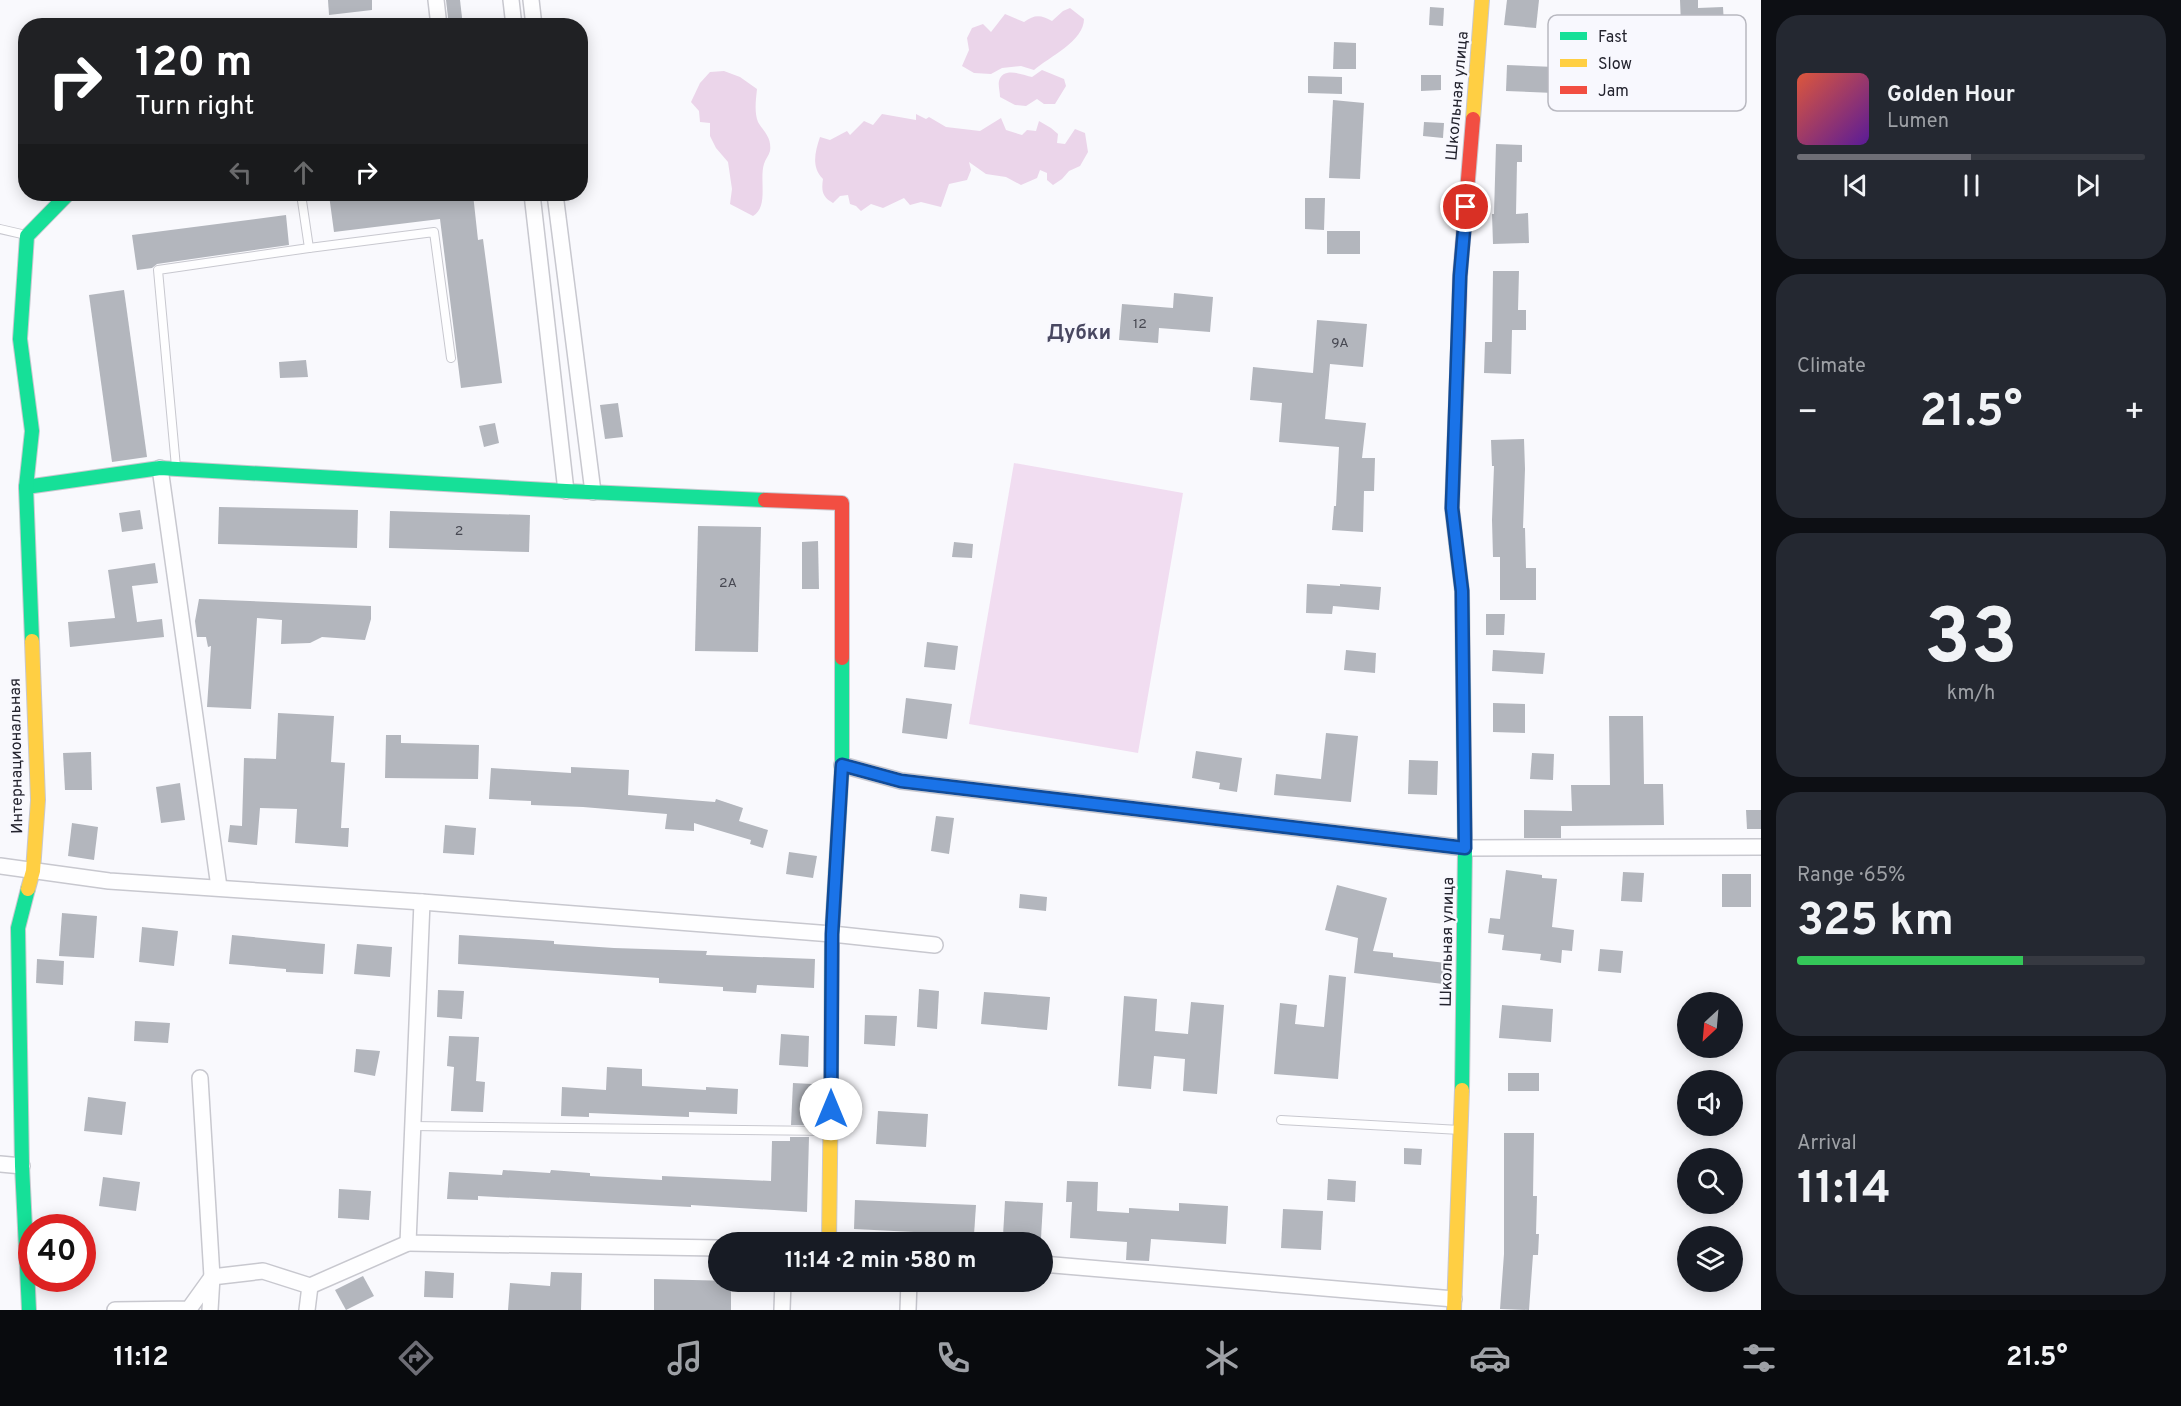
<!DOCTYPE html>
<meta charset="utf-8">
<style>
:root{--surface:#171b24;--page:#242831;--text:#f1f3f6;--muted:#9ea1a6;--line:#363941;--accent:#6e6e76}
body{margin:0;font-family:Overpass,sans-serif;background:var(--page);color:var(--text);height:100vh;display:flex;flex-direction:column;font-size:22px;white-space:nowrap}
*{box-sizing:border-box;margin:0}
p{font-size:20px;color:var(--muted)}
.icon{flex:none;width:33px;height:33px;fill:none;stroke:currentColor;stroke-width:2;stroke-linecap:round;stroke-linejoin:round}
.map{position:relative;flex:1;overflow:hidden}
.drawer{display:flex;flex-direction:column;gap:15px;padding:15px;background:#0d0f14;width:420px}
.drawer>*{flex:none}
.banner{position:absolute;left:18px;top:18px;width:570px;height:183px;border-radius:24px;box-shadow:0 3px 15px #0003;background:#202124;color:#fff;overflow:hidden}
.needle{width:39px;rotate:206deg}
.buttons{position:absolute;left:1677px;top:992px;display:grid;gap:12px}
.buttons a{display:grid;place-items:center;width:66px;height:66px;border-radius:50%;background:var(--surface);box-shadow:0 3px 15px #0003;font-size:30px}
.speed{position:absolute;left:18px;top:1214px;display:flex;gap:12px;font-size:30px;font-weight:700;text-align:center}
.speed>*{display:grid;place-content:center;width:78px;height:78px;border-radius:50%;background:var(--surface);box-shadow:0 3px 15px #0003;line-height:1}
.speed .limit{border:9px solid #d22;background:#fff;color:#111}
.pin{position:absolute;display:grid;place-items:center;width:51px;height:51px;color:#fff;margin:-26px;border:3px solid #fff;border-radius:50%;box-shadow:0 2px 6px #0007}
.me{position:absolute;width:66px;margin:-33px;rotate:0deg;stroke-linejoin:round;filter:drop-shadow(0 0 4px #0008)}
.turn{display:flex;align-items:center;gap:21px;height:126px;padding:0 18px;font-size:27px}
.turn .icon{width:78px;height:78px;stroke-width:2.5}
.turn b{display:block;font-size:42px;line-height:51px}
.lanes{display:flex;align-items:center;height:57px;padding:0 18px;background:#0003;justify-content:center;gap:30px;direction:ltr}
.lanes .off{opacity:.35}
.big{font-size:45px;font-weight:700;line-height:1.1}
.drawer .tile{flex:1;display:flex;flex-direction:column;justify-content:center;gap:9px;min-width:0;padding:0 21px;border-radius:24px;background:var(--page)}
.drawer .dial{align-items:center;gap:0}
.dial b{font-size:78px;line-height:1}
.song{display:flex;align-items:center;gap:18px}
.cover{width:72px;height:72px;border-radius:9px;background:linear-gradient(135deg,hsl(10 70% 55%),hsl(270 70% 35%))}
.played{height:6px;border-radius:3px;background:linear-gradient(90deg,var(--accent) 50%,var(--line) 50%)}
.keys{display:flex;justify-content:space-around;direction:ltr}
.heat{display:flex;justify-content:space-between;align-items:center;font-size:33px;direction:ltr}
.charge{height:9px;border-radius:4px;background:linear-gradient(90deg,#34c759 65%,var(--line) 0)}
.trip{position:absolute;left:708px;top:1232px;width:345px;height:60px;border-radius:30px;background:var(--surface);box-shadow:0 3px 15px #0003;font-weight:700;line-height:60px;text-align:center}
.dock{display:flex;height:96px;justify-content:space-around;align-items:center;background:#090b0e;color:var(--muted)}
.dock .icon{width:42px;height:42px}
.dock .current{color:var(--accent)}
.dock b{font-size:27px;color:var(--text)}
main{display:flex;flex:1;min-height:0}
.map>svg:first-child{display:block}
.green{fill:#f1ddf1}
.forest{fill:#ebd5ea}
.building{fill:#b3b6bd}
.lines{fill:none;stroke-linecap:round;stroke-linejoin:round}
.lane-casing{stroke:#c8c8cf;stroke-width:10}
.street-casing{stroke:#c8c8cf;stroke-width:18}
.fast-casing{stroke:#c8c8cf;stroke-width:16}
.slow-casing{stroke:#c8c8cf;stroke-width:16}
.jam-casing{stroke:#c8c8cf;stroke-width:16}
.lane{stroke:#fefeff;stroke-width:8}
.street{stroke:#fefeff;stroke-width:15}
.fast{stroke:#16e098;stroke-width:14}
.slow{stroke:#ffcf43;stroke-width:14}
.jam{stroke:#f24e42;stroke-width:14}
.route-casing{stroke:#114b97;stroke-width:15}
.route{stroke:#1a73e8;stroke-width:10}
.labels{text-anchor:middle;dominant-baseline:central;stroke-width:4.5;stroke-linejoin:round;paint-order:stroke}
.number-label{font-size:14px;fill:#474852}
.street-label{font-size:16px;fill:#23232e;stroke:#f8f8fe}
.quarter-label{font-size:20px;font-weight:bold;fill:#494861;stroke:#f8f8fe}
.key{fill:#f8f8fe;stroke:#b8b8c0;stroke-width:1.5}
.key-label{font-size:16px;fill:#23232e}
</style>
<main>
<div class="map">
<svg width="1761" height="1310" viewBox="0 0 1761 1310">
<rect width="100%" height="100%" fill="#f9f9fd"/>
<!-- green -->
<path class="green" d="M1014 463 1183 493 1138 753 969 724Z"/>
<!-- forest -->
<g class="forest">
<path d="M1070 8 1084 19C1084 41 1049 57 1034 70L1021 66 1002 68 991 74 974 73 962 66 969 50 967 38 972 28 983 24 991 32 1005 14 1024 22C1035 14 1041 15 1052 21L1063 11Z"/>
<path d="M1042 70 1064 79 1066 86 1055 104H1044L1037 99 1026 106 1015 105 1000 97C1000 92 998 85 999 81 1003 66 1023 75 1032 77Z"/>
<path d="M724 71 740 77 757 89C756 99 754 112 758 122 763 131 772 137 770 151 769 155 765 160 764 164 759 179 769 207 753 216L730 204 732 189 728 162 716 148 710 136V123L700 122 699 111 691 102 700 83 710 72Z"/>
<path d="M882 114 916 120V114L926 119 929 117 946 127 980 131 1001 118 1006 130 1022 135 1027 130 1036 131 1039 121 1051 128 1058 134 1057 143 1065 144 1075 129 1085 133 1088 152 1080 166 1069 171 1062 179 1053 185 1047 180V173L1040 170 1037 178 1021 185 1006 177 986 174 969 162 971 170 967 180 949 184 941 207 921 202 910 205 904 198 883 208 871 204 861 211 856 206 850 204 848 195 840 196 833 203C823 197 821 192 823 179 811 167 815 152 820 137L830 140 847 131 850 135 864 121 873 125Z"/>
</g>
<!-- building -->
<g class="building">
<path d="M328 0H372V10L329 15Z"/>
<path d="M446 0H460L463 26H449Z"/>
<path d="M1507 0H1539L1536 28 1504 25Z"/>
<path d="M1680 0H1698V8L1723 7 1724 24 1681 25Z"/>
<path d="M1430 7 1444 8 1443 26 1429 25Z"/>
<path d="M1334 42 1356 43V69H1333Z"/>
<path d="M1507 65 1555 67 1554 93 1506 91Z"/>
<path d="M1421 75H1441V90L1421 91Z"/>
<path d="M1308 76 1342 77V94L1308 93Z"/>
<path d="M1333 100 1364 103 1360 179 1329 178Z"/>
<path d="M1424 122 1444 123 1443 138 1423 136Z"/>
<path d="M1496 144 1522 145V162H1517L1516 214 1528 213 1529 243 1493 244 1492 214H1494Z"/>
<path d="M342 194H473L478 240 483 239 502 383 461 388 440 219 334 232 329 195Z"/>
<path d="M1305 198H1325L1324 230 1305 229Z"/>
<path d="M286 215 289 245 157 264 152 268 137 270 132 235Z"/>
<rect x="1327" y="231" width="33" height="23"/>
<path d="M1493 271H1519L1518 310H1526V330H1512L1511 374 1484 373 1485 342H1492Z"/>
<path d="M124 290 147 457 112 462 89 295Z"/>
<path d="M1174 293 1213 297 1210 332 1159 328 1158 343 1119 340 1122 304 1173 308Z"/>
<path d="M1317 320 1367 324 1363 367 1330 364 1325 419 1366 423 1362 458H1375L1374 491H1364L1363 532 1332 530 1334 506H1336L1339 447 1279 442 1282 403 1250 400 1253 367 1313 373Z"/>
<path d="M306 360 308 377 280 378 279 362Z"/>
<path d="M618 403 623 437 605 439 600 405Z"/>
<path d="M495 423 499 443 484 447 479 426Z"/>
<path d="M1524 439 1525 469 1523 528H1525L1526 568H1536V600H1500V557H1493L1492 520 1494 466H1492L1491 440Z"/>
<path d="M219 507 358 510 357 548 218 544Z"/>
<path d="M140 510 143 529 122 532 119 513Z"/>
<path d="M390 511 530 515 529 552 389 548Z"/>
<path d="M698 526 761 527 758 652 695 651Z"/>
<path d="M818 541 819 589H802V542Z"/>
<path d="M954 542 973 544 972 558 952 557Z"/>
<path d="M155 563 158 583 132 586 137 622 162 619 164 637 70 647 68 622 115 618 108 570Z"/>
<path d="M1307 584 1340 586V584L1381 587 1379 610 1333 606 1332 614 1306 613Z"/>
<path d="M199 599 371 606V619L365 640 322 637 310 643 281 644 282 620 257 618 251 709 207 707 211 646 208 647 206 637H197L195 621Z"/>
<path d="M1486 614H1505L1504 635H1486Z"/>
<path d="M927 642 958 646 955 670 924 667Z"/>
<path d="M1346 650 1376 653 1375 673 1344 670Z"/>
<path d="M1493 650 1545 653 1543 674 1492 671Z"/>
<path d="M906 698 952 704 947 739 902 733Z"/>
<path d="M1493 703 1525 704V733L1493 732Z"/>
<path d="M278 713 334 716 331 762 345 763 341 828H349L348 847 295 843 297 809 260 808 257 845 228 842 230 825 242 826 244 758 276 759Z"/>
<path d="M1609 716H1643L1644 784H1663L1664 825 1561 826V838H1524V810L1572 811 1571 785H1610Z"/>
<path d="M1326 733 1358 736 1351 802 1274 795 1276 774 1321 779Z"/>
<path d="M386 735H401V743L479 745 478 779 385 778Z"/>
<path d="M1196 751 1242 758 1237 792 1219 789 1220 783 1192 778Z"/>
<path d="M91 752 92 790H65L63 753Z"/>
<path d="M1532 753 1554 754 1553 780 1530 779Z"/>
<path d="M1409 760 1438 761 1437 795 1408 794Z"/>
<path d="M571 767 629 770 628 795 715 802 716 799 743 808 739 821 768 830 763 848 750 844 751 840 694 823V831L665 829 667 814 583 807 531 805V801L489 799 491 768 571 773Z"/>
<path d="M180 783 185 820 161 823 156 787Z"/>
<path d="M1746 810H1761V829H1747Z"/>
<path d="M936 816 954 818 949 854 931 851Z"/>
<path d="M72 823 98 827 94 860 68 856Z"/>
<path d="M445 825 476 828 474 855 443 853Z"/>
<path d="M789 852 817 856 813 878 786 874Z"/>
<path d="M1506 870 1542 875V878L1557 879 1552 927 1574 930 1572 951 1562 950 1561 963 1540 960 1541 954 1502 950 1504 935 1488 933 1490 918 1500 919Z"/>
<path d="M1623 872 1644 873 1642 902 1621 901Z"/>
<rect x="1722" y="874" width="29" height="33"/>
<path d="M1337 885 1387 898 1373 951 1393 953V957L1446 963 1443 984 1354 973 1358 938 1325 930Z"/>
<path d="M1020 894 1047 897 1046 911 1019 908Z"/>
<path d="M62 913 97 916 94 958 59 956Z"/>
<path d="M142 927 178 931 174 966 139 962Z"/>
<path d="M232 935 325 944 323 974 286 972V969L229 964Z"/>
<path d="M459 935 554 941V944L614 948 707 951 706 955 815 959 814 988 757 985 756 993 723 991V987L659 983V978L458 964Z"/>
<path d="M357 944 392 947 390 977 354 974Z"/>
<path d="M1600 949 1623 951 1621 973 1598 971Z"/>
<path d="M37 959 64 961 63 985 36 983Z"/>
<path d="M1329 975 1346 977 1338 1079 1274 1074 1280 1003 1297 1005 1295 1024 1324 1027Z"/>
<path d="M919 989 939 991 937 1029 917 1027Z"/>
<path d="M438 990 464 991 462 1019 437 1017Z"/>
<path d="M984 992 1050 997 1047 1030 981 1024Z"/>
<path d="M1124 996 1157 999 1155 1031 1188 1034 1191 1002 1224 1005 1217 1094 1183 1091 1185 1059 1154 1056 1151 1089 1118 1086Z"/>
<path d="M1502 1005 1553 1009 1551 1042 1499 1038Z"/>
<path d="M865 1015 897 1016 895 1046 864 1044Z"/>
<path d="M135 1021 170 1023 168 1043 134 1041Z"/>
<path d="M781 1034 809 1036 808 1067 779 1065Z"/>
<path d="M449 1036 479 1037 476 1081 485 1082 483 1112 451 1111 454 1067 447 1066Z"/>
<path d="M356 1049 380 1051 375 1076 354 1072Z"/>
<path d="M607 1067 642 1069V1086L706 1090V1087L738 1089 737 1114 689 1112V1117L589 1113V1117L561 1116 562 1087 606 1090Z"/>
<rect x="1508" y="1073" width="31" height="18"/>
<path d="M793 1083 812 1084 810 1125H791Z"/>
<path d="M88 1097 126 1102 122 1135 84 1131Z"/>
<path d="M878 1111 928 1114 926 1147 876 1144Z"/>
<path d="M1504 1133H1534L1533 1196H1537L1536 1234H1539L1538 1255H1533L1529 1310 1500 1309 1504 1254Z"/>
<path d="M790 1137H809L807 1212 691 1205V1207L478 1196V1200L447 1199 449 1172 502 1175 503 1170 550 1173 551 1170 590 1173V1176L662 1180V1176L771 1181 772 1141H790Z"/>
<path d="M1404 1148 1422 1149 1421 1165 1404 1164Z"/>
<path d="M103 1177 140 1182 136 1211 99 1206Z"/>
<path d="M1328 1179 1356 1181 1355 1202 1327 1200Z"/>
<path d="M1067 1181 1098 1182 1097 1211 1129 1213V1208L1179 1211V1203L1228 1206 1226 1244 1151 1239 1149 1261 1126 1260 1127 1242 1070 1238 1072 1202H1066Z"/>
<path d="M339 1189 371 1191 369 1220 338 1218Z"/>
<path d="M855 1200 976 1205 974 1235 854 1229Z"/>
<path d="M1005 1201 1043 1203 1041 1238 1003 1236Z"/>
<path d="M1283 1209 1323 1211 1321 1250 1281 1248Z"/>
<path d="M425 1271 454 1273 453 1298 424 1297Z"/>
<path d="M551 1272 582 1273 581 1310H508L510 1283 550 1286Z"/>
<path d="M363 1276 374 1296 346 1310 335 1290Z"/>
<path d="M654 1279 731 1281V1310H654Z"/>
</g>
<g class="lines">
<defs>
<g id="lane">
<path d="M0 229 26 235"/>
<path d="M309 248 434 232 451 358"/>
<path d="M176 467 158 270 309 248 301 194"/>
<path d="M1281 1120 1460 1130"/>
<path d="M411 1126 830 1131"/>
</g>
<g id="street">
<path d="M436 0 439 26"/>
<path d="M511 0 514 26"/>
<path d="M531 0 534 26"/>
<path d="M532 194 566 491"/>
<path d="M555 194 593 492"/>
<path d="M160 468 219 887"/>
<path d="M842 765 901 781 1465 848 1761 847"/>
<path d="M0 866 109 881 422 902 832 934 935 945"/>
<path d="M422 902 408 1243 718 1248"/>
<path d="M200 1078 212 1277 210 1310"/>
<path d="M0 1164 22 1166"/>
<path d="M1042 1264 1454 1299"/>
<path d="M115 1310 189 1309 212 1277 263 1271 310 1286 408 1243"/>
<path d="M307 1310 310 1286"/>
<path d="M782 1310 783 1281"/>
<path d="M908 1310 909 1281"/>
</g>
<g id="fast">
<path d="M26 487 160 468 566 491 765 500"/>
<path d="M1456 542 1462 591 1465 848 1462 1090"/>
<path d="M32 641 26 487 32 431 20 339 27 236 68 194"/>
<path d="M28 889 18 928 22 1166 29 1310"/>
<path d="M831 1082 832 934 842 765V658"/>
</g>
<g id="slow">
<path d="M1473 119 1482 0"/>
<path d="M1456 542 1452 508 1458 346"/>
<path d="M28 889 33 871 38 800 32 641"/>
<path d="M829 1242 831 1082"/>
<path d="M1454 1310 1462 1090"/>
</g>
<g id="jam">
<path d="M1458 346 1460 276 1473 119"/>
<path d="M765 500 842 503V658"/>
</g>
</defs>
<!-- lane casing -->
<use href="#lane" class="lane-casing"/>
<!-- street casing -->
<use href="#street" class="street-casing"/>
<!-- fast casing -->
<use href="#fast" class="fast-casing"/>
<!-- slow casing -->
<use href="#slow" class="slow-casing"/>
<!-- jam casing -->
<use href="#jam" class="jam-casing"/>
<!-- lane -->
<use href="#lane" class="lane"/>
<!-- street -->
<use href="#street" class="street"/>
<!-- fast -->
<use href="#fast" class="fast"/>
<!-- slow -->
<use href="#slow" class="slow"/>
<!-- jam -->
<use href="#jam" class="jam"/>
</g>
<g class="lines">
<defs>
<path id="route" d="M831 1109 832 934 842 765 901 781 1465 848 1462 591 1452 508 1460 276 1466 207"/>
</defs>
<!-- route casing -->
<use href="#route" class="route-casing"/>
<!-- route -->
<use href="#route" class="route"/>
</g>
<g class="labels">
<!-- number labels -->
<g class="number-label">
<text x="1140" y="324">12</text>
<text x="1340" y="343">9А</text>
<text x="459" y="531">2</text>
<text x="728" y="583">2А</text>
</g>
<!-- street labels -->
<g class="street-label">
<text transform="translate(1458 96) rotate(-85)">Школьная улица</text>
<text transform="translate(17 756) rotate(-91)">Интернациональная</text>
<text transform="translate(1448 942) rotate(-89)">Школьная улица</text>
</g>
<!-- quarter labels -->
<g class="quarter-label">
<text x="1079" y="334">Дубки</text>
</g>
</g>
<!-- legend -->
<rect x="1548" y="15" width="198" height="96" rx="9" class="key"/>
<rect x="1560" y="32" width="27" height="8" fill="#16e098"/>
<rect x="1560" y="59" width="27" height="8" fill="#ffcf43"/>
<rect x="1560" y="86" width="27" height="8" fill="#f24e42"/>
<g class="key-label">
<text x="1598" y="42">Fast</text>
<text x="1598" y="69">Slow</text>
<text x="1598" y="96">Jam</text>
</g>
</svg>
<div class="buttons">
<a><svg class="needle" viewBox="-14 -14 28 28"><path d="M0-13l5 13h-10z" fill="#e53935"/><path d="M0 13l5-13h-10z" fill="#9ea1a6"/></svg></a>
<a><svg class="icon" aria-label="sound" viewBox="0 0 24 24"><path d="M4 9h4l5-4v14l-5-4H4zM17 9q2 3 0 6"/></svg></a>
<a><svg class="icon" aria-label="search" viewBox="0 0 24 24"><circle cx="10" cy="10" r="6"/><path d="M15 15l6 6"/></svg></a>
<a><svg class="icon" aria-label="layers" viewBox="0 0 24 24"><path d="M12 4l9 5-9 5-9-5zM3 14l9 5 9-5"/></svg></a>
</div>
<div class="speed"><div class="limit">40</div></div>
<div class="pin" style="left:1466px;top:207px;background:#d93025"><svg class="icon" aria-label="arrive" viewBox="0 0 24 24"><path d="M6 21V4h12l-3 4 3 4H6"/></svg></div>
<svg class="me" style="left:831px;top:1109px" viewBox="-20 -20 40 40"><circle r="19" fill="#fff"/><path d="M0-13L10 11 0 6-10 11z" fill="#1a73e8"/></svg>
<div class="trip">11:14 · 2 min · 580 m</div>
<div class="banner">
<div class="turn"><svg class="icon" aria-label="right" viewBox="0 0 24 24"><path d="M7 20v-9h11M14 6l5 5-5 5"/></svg><div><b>120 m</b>Turn right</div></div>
<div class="lanes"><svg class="icon off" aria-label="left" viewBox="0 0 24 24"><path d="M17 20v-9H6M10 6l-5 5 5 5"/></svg><svg class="icon off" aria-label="ahead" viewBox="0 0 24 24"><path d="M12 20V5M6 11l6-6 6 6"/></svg><svg class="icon" aria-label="right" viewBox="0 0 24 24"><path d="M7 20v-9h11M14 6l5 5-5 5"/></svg></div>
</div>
</div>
<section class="drawer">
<div class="tile">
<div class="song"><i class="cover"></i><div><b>Golden Hour</b><p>Lumen</p></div></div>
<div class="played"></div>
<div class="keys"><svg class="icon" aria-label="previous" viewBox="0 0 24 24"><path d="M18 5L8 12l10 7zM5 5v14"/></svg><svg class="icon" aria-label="pause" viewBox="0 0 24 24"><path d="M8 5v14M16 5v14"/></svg><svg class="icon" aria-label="next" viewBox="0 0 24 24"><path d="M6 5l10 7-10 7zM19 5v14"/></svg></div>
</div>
<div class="tile"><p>Climate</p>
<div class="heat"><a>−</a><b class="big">21.5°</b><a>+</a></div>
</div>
<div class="tile dial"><b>33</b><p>km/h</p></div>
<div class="tile"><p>Range · 65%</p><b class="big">325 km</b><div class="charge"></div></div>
<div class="tile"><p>Arrival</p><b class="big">11:14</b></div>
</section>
</main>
<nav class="dock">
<b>11:12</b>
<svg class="icon current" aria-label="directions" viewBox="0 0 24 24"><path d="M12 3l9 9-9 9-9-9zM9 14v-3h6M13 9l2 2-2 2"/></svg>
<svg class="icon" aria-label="music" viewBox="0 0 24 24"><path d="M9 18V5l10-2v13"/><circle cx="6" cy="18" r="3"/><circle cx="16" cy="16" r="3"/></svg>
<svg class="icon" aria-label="phone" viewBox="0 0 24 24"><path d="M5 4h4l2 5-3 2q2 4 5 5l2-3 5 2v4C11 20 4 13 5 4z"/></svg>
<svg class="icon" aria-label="climate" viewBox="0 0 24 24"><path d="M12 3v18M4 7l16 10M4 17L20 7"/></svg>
<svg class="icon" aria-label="car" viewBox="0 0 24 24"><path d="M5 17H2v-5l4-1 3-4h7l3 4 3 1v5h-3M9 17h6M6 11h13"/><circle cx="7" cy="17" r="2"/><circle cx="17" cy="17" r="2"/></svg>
<svg class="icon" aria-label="filters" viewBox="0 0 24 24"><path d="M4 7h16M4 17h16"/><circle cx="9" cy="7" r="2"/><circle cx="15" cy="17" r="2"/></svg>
<b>21.5°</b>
</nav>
